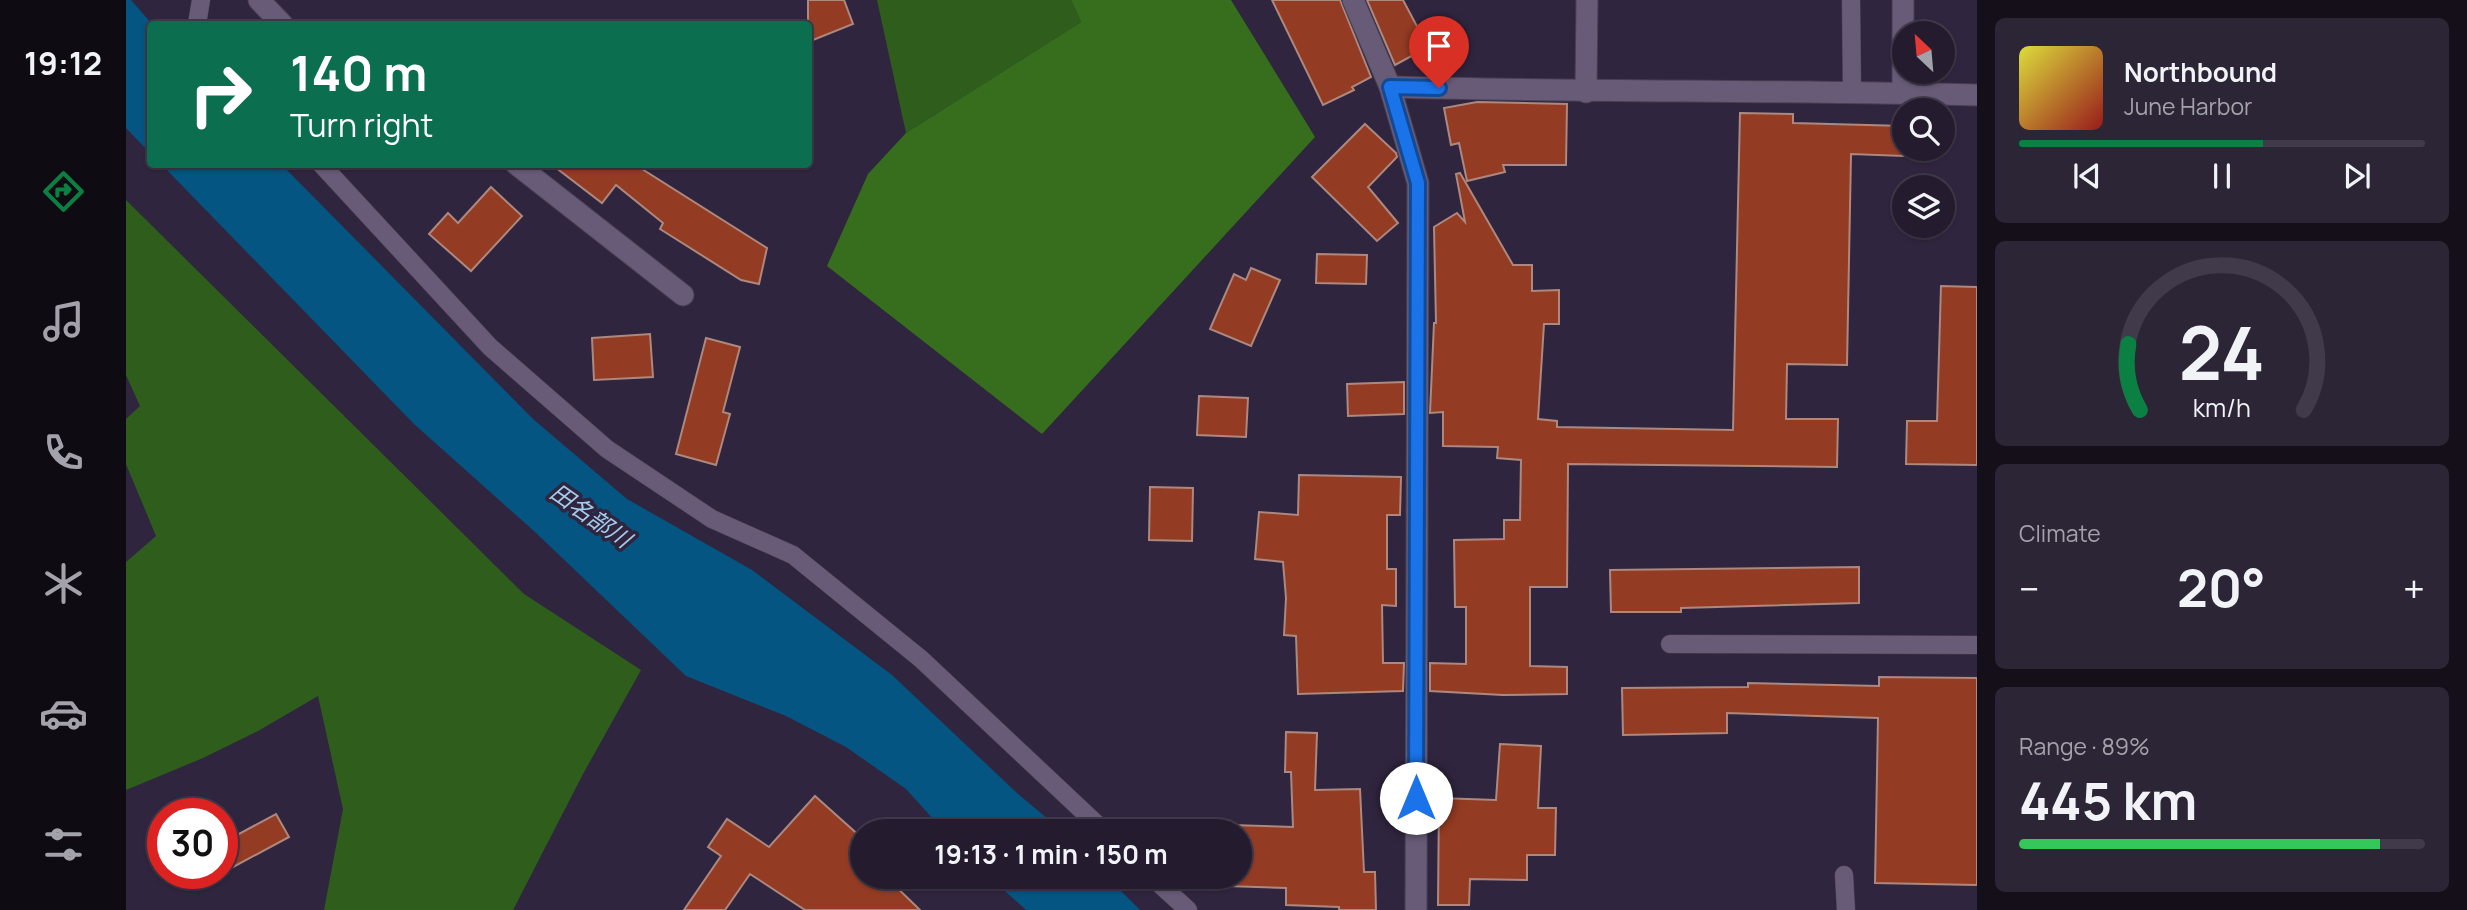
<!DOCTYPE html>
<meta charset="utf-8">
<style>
:root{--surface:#241c2e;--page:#2c2536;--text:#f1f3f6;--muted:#a3a1aa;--line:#413a4a;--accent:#0b8043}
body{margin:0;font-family:Manrope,"Noto Sans JP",sans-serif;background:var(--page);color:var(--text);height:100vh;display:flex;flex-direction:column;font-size:26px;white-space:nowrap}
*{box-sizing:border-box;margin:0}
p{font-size:23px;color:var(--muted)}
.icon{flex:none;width:38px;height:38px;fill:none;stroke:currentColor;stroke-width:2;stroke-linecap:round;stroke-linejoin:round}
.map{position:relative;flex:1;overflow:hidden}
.side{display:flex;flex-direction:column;gap:18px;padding:18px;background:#140f19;width:490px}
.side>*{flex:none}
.top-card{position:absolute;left:21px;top:21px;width:665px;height:147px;border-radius:7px;box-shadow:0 2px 5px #0004,0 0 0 2px var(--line);background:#0b6e4f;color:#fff;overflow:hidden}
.needle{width:46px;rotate:334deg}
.fabs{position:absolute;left:1766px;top:21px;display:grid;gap:14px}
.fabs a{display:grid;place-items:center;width:63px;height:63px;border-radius:50%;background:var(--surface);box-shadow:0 2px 5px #0004,0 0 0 2px var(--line);font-size:35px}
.speed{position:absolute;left:21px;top:798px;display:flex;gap:14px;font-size:35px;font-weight:700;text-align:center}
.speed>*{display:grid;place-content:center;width:91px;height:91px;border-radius:50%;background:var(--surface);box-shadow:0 2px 5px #0004,0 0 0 2px var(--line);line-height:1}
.speed .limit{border:10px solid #d22;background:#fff;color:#111}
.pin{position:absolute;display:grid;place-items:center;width:60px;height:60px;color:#fff;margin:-72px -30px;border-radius:50% 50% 50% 0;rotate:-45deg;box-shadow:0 0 7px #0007}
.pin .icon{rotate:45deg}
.me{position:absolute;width:77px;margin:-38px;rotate:0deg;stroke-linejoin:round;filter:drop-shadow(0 0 5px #0008)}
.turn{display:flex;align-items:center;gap:24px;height:147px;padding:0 28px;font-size:32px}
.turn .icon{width:91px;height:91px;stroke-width:2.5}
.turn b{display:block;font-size:49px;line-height:60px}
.big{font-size:52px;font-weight:700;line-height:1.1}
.side .tile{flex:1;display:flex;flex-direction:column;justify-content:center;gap:10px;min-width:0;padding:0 24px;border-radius:10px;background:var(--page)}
.side .dial{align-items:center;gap:0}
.dial svg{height:182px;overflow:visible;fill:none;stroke:var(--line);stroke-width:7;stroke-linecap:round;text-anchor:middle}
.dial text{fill:var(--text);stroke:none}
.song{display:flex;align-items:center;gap:21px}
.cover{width:84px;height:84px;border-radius:10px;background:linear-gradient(135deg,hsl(60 70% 55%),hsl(0 70% 35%))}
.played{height:7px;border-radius:4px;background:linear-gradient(90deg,var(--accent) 60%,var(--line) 60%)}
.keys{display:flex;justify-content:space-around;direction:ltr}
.heat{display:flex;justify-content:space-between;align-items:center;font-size:38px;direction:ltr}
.charge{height:10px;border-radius:5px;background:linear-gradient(90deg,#34c759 89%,var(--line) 0)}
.trip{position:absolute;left:724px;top:819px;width:402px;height:70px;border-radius:35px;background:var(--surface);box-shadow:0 2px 5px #0004,0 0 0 2px var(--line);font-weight:700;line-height:70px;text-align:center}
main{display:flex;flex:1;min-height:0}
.tab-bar{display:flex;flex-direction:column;width:126px;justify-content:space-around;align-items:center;background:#0e0b12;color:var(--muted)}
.tab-bar .icon{width:49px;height:49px}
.tab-bar .selected{color:var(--accent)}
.tab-bar b{font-size:32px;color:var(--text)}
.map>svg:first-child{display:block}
.green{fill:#2f5e1c}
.forest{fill:#366e1e}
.water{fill:#045582}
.building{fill:#943b23;stroke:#ad887f;stroke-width:2}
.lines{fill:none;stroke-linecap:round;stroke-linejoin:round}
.lane-casing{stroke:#493f54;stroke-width:19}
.street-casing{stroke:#493f54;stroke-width:23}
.lane{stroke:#675b77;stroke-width:18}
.street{stroke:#675b77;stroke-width:21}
.route-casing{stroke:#114b97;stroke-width:18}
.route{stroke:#1a73e8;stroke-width:12}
.labels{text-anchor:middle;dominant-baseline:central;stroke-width:7;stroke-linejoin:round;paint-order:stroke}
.water-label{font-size:23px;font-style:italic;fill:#a4cded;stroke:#30253e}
</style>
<main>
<nav class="tab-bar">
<b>19:12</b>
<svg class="icon selected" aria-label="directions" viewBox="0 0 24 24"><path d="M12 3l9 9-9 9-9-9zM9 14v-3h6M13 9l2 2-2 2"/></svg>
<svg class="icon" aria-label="music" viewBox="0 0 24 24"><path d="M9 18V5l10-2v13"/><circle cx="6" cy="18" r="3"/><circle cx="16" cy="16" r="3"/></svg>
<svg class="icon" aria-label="phone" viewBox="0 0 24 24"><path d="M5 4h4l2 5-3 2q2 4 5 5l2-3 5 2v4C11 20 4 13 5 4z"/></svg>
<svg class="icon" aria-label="climate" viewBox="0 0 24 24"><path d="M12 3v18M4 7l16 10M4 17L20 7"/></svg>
<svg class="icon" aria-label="car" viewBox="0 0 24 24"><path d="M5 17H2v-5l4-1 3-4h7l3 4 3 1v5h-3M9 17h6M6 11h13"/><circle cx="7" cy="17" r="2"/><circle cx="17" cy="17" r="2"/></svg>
<svg class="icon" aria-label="filters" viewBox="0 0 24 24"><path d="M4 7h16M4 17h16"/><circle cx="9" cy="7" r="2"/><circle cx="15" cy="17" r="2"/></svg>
</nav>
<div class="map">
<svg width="1851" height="910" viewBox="0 0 1851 910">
<rect width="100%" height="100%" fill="#30253e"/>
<!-- green -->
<g class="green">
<path d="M751 0H945L955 22 780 133Z"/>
<path d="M0 200 398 594 515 670 457 774 387 910H198L217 809 192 696 132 731 77 758 0 790V562L30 536 0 464V419L14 406 0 375Z"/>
</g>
<!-- forest -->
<path class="forest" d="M945 0H1105L1189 137 916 434 701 266 742 174 780 133 955 22Z"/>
<!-- water -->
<g class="water">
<path d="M0 0H5L26 24 24 153 0 128Z"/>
<path d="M36 165H156L407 419 501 499 626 570 766 675 891 793 936 831H818L780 789 720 747 660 716 560 676 409 532 288 424Z"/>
<path d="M863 877H981L1014 910H900Z"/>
</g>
<!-- building -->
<g class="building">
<path d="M682 0H718L727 24 682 42Z"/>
<path d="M1146 0H1214L1245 77 1226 87 1228 90 1197 105Z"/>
<path d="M1241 0H1277L1302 47 1269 65Z"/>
<path d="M1351 102 1441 104 1440 165H1377L1379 172 1341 181 1333 143 1325 145 1318 108Z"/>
<path d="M1614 113 1667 114V123L1778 126V156L1725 154 1721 365 1661 364 1660 419H1712L1711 467 1442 464 1441 587H1404V666L1441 667V694L1377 695 1304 691V663L1340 664V607H1329L1328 540 1378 539V520H1394L1395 460 1371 458 1372 447 1317 446V412L1304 413 1308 323H1310L1308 227 1331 213 1339 222 1330 174 1334 173 1387 265H1406V291L1433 290V324H1418L1412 419 1431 421V427L1607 430Z"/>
<path d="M1239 124 1270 153 1271 157 1242 187 1272 223 1251 241 1186 177Z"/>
<path d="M425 164H508L641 248 633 284 615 280 534 229 537 223 490 185 476 203Z"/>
<path d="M365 187 396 216 345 271 303 234 322 213 332 223Z"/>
<path d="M1191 254 1241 255 1240 284 1190 283Z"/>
<path d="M1125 268 1154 280 1125 346 1084 329 1108 274 1120 280Z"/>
<path d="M1815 286 1851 287V465L1780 464 1781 421H1811Z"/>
<path d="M524 334 527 377 468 380 466 338Z"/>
<path d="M580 338 614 347 597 412 604 414 590 465 550 454Z"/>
<path d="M1278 382V414L1222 416 1221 384Z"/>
<path d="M1073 396 1122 398 1120 437 1071 435Z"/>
<path d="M1173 475 1275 477 1274 515H1261V569H1270V606L1256 605 1257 663H1278L1277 691 1172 694 1170 636 1158 635 1160 598 1157 562 1129 559 1133 512 1172 515Z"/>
<path d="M1024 487 1067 488 1066 541 1023 540Z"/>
<path d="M1733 567V603L1555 608V612H1485L1484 570Z"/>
<path d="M1753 677 1851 678V885L1749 883 1752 718 1601 713V733L1497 735 1496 688 1622 687V683L1753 686Z"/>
<path d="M1160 732 1191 733 1189 790 1234 789 1238 872H1249L1250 910H1213V907L1160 905V888L1070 885V877H1115V831H1071L1072 824 1167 827 1165 772H1159Z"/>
<path d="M1374 744 1415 746 1412 808H1430L1429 855H1401V880L1344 879 1343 905H1312L1313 798 1370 800Z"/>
<path d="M689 796 737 839V877H760L794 910H679L624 874 599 910H558L595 856 582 847 601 819 643 847Z"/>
<path d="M150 814 163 837 96 873V843Z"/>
</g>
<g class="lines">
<defs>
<g id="lane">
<path d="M1725 0 1726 91"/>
<path d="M71 24 75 0"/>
<path d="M195 164 364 347 481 449 586 519 667 555 795 659 978 831"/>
<path d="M1544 644 1851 645"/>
<path d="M1718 875 1720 910"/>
<path d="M1026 877 1062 910"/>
</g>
<g id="street">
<path d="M133 0 156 24"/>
<path d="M1227 0 1264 87 1292 183 1290 910"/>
<path d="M1777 0V93"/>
<path d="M1264 87C1459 92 1655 90 1851 95"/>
<path d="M1460 92 1461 0"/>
<path d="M390 164 557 295"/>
</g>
</defs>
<!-- lane casing -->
<use href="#lane" class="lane-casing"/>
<!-- street casing -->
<use href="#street" class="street-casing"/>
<!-- lane -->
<use href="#lane" class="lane"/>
<!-- street -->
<use href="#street" class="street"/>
</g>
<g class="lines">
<defs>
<path id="route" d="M1290 798 1292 183 1264 87 1313 88"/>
</defs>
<!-- route casing -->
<use href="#route" class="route-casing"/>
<!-- route -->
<use href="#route" class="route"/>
</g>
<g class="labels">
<!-- water labels -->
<g class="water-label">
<text transform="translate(465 515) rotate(35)">田名部川</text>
</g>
</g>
</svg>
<div class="fabs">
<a><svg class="needle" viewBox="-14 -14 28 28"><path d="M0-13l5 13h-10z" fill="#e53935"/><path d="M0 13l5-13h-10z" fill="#a3a1aa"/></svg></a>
<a><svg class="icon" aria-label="search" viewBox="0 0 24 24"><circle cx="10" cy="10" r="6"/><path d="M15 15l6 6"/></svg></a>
<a><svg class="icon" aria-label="layers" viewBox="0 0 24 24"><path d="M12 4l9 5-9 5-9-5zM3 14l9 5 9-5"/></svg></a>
</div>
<div class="speed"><div class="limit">30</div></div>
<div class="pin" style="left:1313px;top:88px;background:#d93025"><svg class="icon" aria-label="arrive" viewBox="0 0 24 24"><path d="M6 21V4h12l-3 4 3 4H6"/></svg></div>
<svg class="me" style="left:1290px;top:798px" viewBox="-20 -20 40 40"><circle r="19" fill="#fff"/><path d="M0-13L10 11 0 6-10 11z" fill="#1a73e8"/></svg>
<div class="trip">19:13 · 1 min · 150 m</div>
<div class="top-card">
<div class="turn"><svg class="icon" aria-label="right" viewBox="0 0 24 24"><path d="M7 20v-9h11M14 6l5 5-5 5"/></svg><div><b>140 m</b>Turn right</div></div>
</div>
</div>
<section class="side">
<div class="tile">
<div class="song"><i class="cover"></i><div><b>Northbound</b><p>June Harbor</p></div></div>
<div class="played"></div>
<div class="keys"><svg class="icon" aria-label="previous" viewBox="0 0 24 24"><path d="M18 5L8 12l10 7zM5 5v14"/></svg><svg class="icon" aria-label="pause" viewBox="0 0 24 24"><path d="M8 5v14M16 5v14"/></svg><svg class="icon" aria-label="next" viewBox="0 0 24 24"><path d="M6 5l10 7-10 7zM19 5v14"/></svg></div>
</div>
<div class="tile dial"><svg viewBox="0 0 100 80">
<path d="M14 69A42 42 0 1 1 86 69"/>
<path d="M14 69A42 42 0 0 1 9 40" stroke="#0b8043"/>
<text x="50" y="56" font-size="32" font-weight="700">24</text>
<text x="50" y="72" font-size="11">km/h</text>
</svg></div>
<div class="tile"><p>Climate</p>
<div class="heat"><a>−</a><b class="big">20°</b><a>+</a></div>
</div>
<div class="tile"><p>Range · 89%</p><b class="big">445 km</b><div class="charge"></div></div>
</section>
</main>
